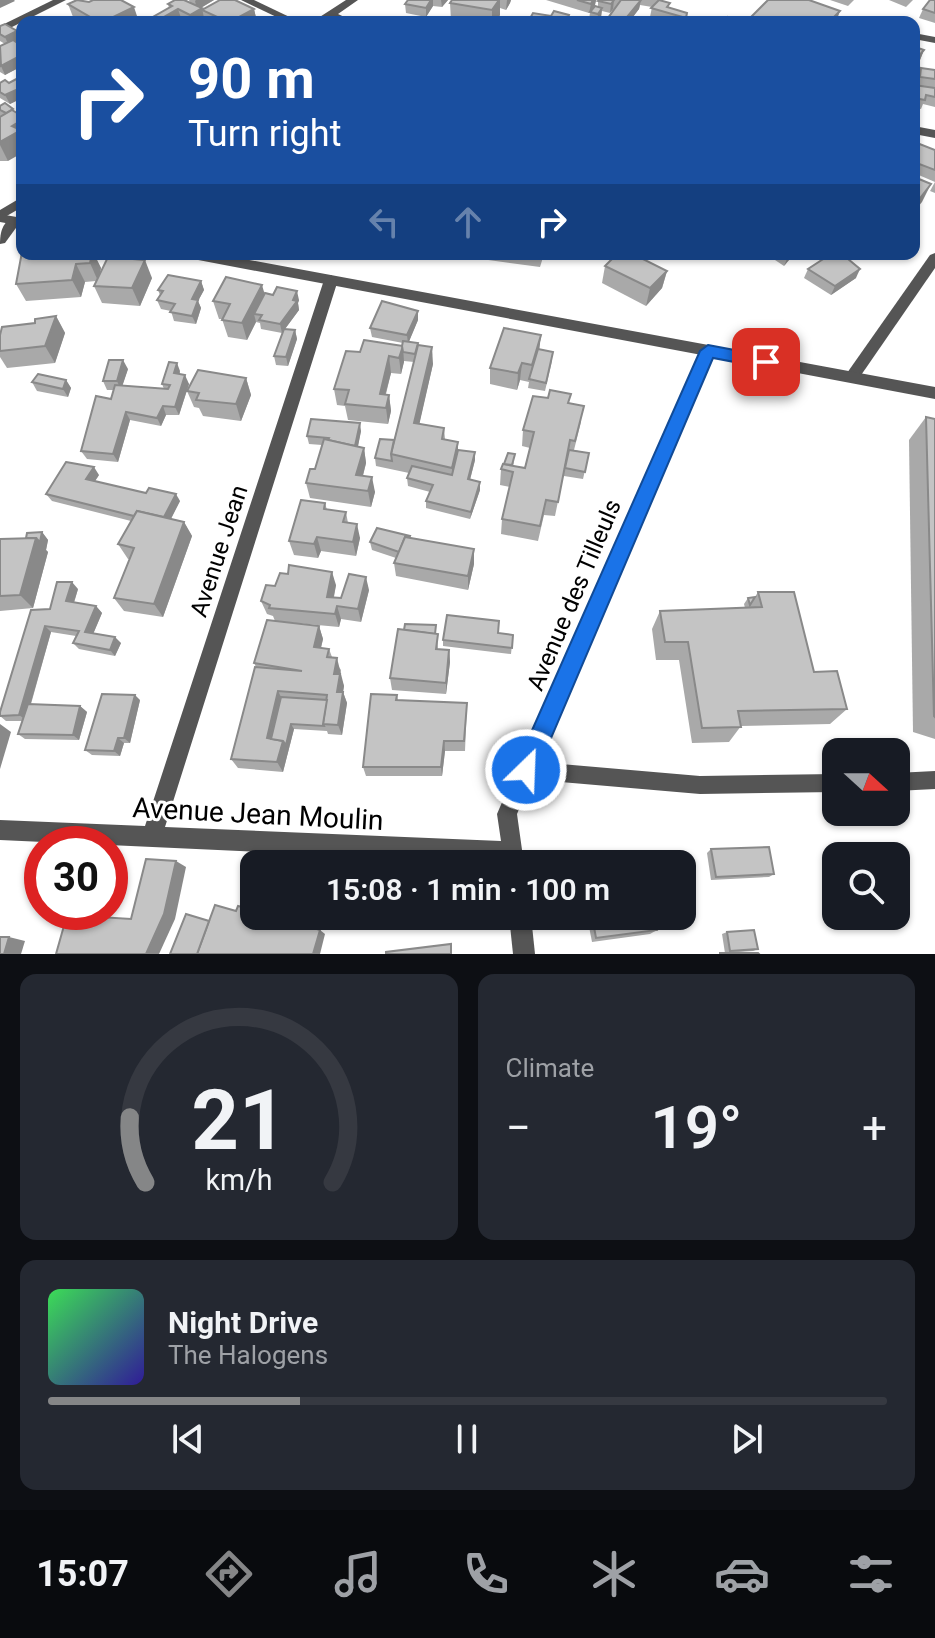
<!DOCTYPE html>
<meta charset="utf-8">
<style>
:root{--surface:#171b24;--page:#242831;--text:#f1f3f6;--muted:#9ea1a6;--line:#363941;--accent:#858687}
body{margin:0;font-family:Roboto,sans-serif;background:var(--page);color:var(--text);height:100vh;display:flex;flex-direction:column;font-size:30px;white-space:nowrap}
*{box-sizing:border-box;margin:0}
p{font-size:26px;color:var(--muted)}
.icon{flex:none;width:44px;height:44px;fill:none;stroke:currentColor;stroke-width:2;stroke-linecap:round;stroke-linejoin:round}
.map{position:relative;height:954px;overflow:hidden}
.drawer{display:flex;flex-direction:column;gap:20px;padding:20px;background:#0d0f14;flex:1}
.drawer>*{flex:none}
.guide{position:absolute;left:16px;top:16px;width:904px;height:244px;border-radius:16px;box-shadow:0 2px 6px #0004;background:#1a4fa0;color:#fff;overflow:hidden}
.needle{width:52px;rotate:111deg}
.controls{position:absolute;left:822px;top:738px;display:grid;gap:16px}
.controls a{display:grid;place-items:center;width:88px;height:88px;border-radius:16px;background:var(--surface);box-shadow:0 2px 6px #0004;font-size:40px}
.speed{position:absolute;left:24px;top:826px;display:flex;gap:16px;font-size:40px;font-weight:700;text-align:center}
.speed>*{display:grid;place-content:center;width:104px;height:104px;border-radius:50%;background:var(--surface);box-shadow:0 2px 6px #0004;line-height:1}
.speed .limit{border:12px solid #d22;background:#fff;color:#111}
.pin{position:absolute;display:grid;place-items:center;width:68px;height:68px;color:#fff;margin:-34px;border-radius:16px;box-shadow:0 4px 12px #0006}
.me{position:absolute;width:88px;margin:-44px;rotate:24deg;stroke-linejoin:round;filter:drop-shadow(0 0 6px #0008)}
.turn{display:flex;align-items:center;gap:28px;height:168px;padding:0 40px;font-size:36px}
.turn .icon{width:104px;height:104px;stroke-width:2.5}
.turn b{display:block;font-size:56px;line-height:68px}
.lanes{display:flex;align-items:center;height:76px;padding:0 40px;background:#0003;justify-content:center;gap:40px;direction:ltr}
.lanes .off{opacity:.35}
.big{font-size:60px;font-weight:600;line-height:1.1}
.drawer .card{flex:1;display:flex;flex-direction:column;justify-content:center;gap:12px;min-width:0;padding:0 28px;border-radius:16px;background:var(--page)}
.drawer .dial{align-items:center;gap:0}
.dial svg{height:208px;overflow:visible;fill:none;stroke:var(--line);stroke-width:7;stroke-linecap:round;text-anchor:middle}
.dial text{fill:var(--text);stroke:none}
.song{display:flex;align-items:center;gap:24px}
.cover{width:96px;height:96px;border-radius:12px;background:linear-gradient(135deg,hsl(130 70% 55%),hsl(250 70% 35%))}
.played{height:8px;border-radius:4px;background:linear-gradient(90deg,var(--accent) 30%,var(--line) 30%)}
.keys{display:flex;justify-content:space-around;direction:ltr}
.heat{display:flex;justify-content:space-between;align-items:center;font-size:44px;direction:ltr}
.drawer .tiles{flex:1;display:grid;gap:20px;grid-template-columns:1fr 1fr}
.card:last-child{grid-column:span 2}
.trip{position:absolute;left:240px;top:850px;width:456px;height:80px;border-radius:16px;background:var(--surface);box-shadow:0 2px 6px #0004;font-weight:600;line-height:80px;text-align:center}
.menu{display:flex;height:128px;justify-content:space-around;align-items:center;background:#090b0e;color:var(--muted)}
.menu .icon{width:56px;height:56px}
.menu .selected{color:var(--accent)}
.menu b{font-size:36px;color:var(--text)}
.map>svg:first-child{display:block}
.lines{fill:none;stroke-linecap:round;stroke-linejoin:round}
.service{fill:#555;fill-rule:evenodd}
.minor{fill:#555;fill-rule:evenodd}
.tertiary{fill:#555;fill-rule:evenodd}
.wall{fill:#a9a9a9}
.shaded-wall{fill:#898989}
.building{fill:#c4c4c4;stroke:#898989;stroke-width:2}
.route{fill:#1a73e8;stroke:#114b97;stroke-width:2}
.labels{text-anchor:middle;dominant-baseline:central;stroke-width:6;stroke-linejoin:round;paint-order:stroke}
.street-label{font-size:24px;fill:#000;stroke:#fff}
.near-street-label{font-size:28px;fill:#000;stroke:#fff}
</style>
<div class="map">
<svg width="935" height="954" viewBox="0 0 935 954">
<rect width="100%" height="100%" fill="#fff"/>
<g class="lines">
<!-- service -->
<g class="service">
<path d="M526 761 700 776 836 774V792L700 794 526 779 520 776 517 770 520 764Z"/>
<path d="M935 771V789L896 791V773Z"/>
</g>
<!-- minor -->
<g class="minor">
<path d="M53 0H66L0 33V26Z"/>
<path d="M241 0H254L300 22H287Z"/>
<path d="M346 0H358L338 14 355 22H341L331 18 324 22H312Z"/>
<path d="M914 33 935 37V43L914 39Z"/>
<path d="M914 126 935 130V138L914 134Z"/>
<path d="M22 197V207L0 220V210Z"/>
<path d="M15 217 21 221 5 243 0 244C0 233 2 221 15 217Z"/>
<path d="M935 253V268L857 381H847L845 377 847 373 930 255Z"/>
<path d="M331 275 338 280 165 827 501 841 497 814 500 807 701 351 708 346 715 351 517 814 524 864 0 840V820L145 826 324 280Z"/>
<path d="M509 916H531L535 954H513Z"/>
</g>
<!-- tertiary -->
<g class="tertiary">
<path d="M0 214 22 218V226L0 222Z"/>
<path d="M186 254H217L935 387V399L193 259Z"/>
</g>
</g>
<!-- wall -->
<g class="wall">
<path d="M189 0H214L201 8 202 10 254 9 257 22H205L204 18 196 22H189L181 18 174 22H144L169 8 168 4 190 3Z"/>
<path d="M408 0H448L442 7 433 6 426 17 406 13 405 4Z"/>
<path d="M452 0H511L510 3 506 10 500 8V15L495 22H459L451 20 450 3Z"/>
<path d="M546 0H596L595 5 589 13Z"/>
<path d="M600 0H662L670 8 687 13 685 22H666L650 17 652 7 640 5 639 9 629 22H607L608 18 613 9 610 13 602 11 601 17 598 22 589 21 590 12 598 7V1Z"/>
<path d="M830 0H854L848 6Z"/>
<path d="M889 0H913L906 7Z"/>
<path d="M935 0V23L919 18 923 9Z"/>
<path d="M68 4 139 22H75Z"/>
<path d="M0 26 17 31 21 40 16 42 22 46V66L5 75 0 72V46L5 44 0 41Z"/>
<path d="M914 48 924 50 920 60 914 66Z"/>
<path d="M921 68 935 70V107L923 104 921 109 914 108V85H915L917 77Z"/>
<path d="M22 76V98L10 104 0 98V83H9Z"/>
<path d="M0 106 13 109 15 112 8 161H0Z"/>
<path d="M914 146 935 150V182L914 173Z"/>
<path d="M935 182V193L930 191Z"/>
<path d="M94 254 101 268 100 274 152 278 140 306 102 303 94 286 96 281 85 282 81 297 26 301 16 284Z"/>
<path d="M320 254H337L335 257Z"/>
<path d="M474 254H544L540 267 474 258Z"/>
<path d="M766 254H794L784 266Z"/>
<path d="M809 254H821L819 258Z"/>
<path d="M605 266 667 271 662 288 646 306 602 283Z"/>
<path d="M808 269 856 278 831 295 804 278Z"/>
<path d="M201 281 204 290 198 301 201 308 196 324 174 321 171 311 161 309 157 300 160 295 158 290Z"/>
<path d="M265 293 299 300 298 303 299 310 285 329 295 330 297 339 288 366 276 365 274 356 282 333 261 329 260 323 256 322 247 340 228 337 222 319H219L213 301Z"/>
<path d="M56 316 65 333 55 363 7 368 0 357V335Z"/>
<path d="M418 320 409 341 418 345 433 364 419 424 444 428 445 439 458 442V450L475 460 470 480 480 482V490L470 519 426 508V501L430 492 408 486 407 478 409 473 376 466 375 458 394 440 414 362 404 361 401 374 391 373 386 394 389 395 391 411 388 424 348 420 345 406 337 405 334 389 360 352 402 346 403 343 372 337 370 328Z"/>
<path d="M541 335 539 349 552 361 545 391 528 388 529 382 520 380 517 390 490 384V368Z"/>
<path d="M128 369 122 386 164 389 162 384 180 371V374L189 384 179 415H166L161 426 130 420 118 462 87 459 81 451 111 399 114 390H107L103 381Z"/>
<path d="M246 378 251 395 241 421 203 416 199 408 194 407 187 391Z"/>
<path d="M66 380 71 388 68 397 37 391 32 382Z"/>
<path d="M569 403 581 422 574 450 589 453 583 479 564 476V472L555 516 544 515 538 541 501 534 502 519 510 487 500 485 501 469 514 462 513 466 525 468 530 448 522 446 523 430Z"/>
<path d="M926 417 935 419V739L913 732 909 440Z"/>
<path d="M361 431 358 446 364 448 366 463 363 476 375 492 371 507 310 498 306 483 315 469 322 445 309 444 307 436Z"/>
<path d="M99 475 95 481 180 501 171 519 184 522 192 536 163 617 124 611 114 598 130 559H128L118 544 131 521 52 501 46 494Z"/>
<path d="M325 503 327 510 346 512 348 523 360 538 356 556 321 551 318 558 294 555 289 541Z"/>
<path d="M42 532 48 540 46 550 48 552 33 608 0 611V539L26 538Z"/>
<path d="M410 538 474 564 468 590 396 576 394 563 396 558 372 550 370 542Z"/>
<path d="M336 585 334 597 341 598 369 590 361 622 341 619 339 627 285 622 319 626 323 639 321 648 329 649 332 657 341 670 340 675 344 686 343 692 347 703 342 735 328 734 327 731 294 729 283 772 238 768 231 759 256 667 254 663 275 621 273 616 267 614 261 601 275 586Z"/>
<path d="M78 589 74 603 96 606 102 613 93 634 121 643 115 656 79 649 73 643 76 636 51 632 31 704 80 706 87 712 79 740 25 739 18 734 23 721H6L0 716V712L50 609Z"/>
<path d="M758 592 814 672 847 709 830 724 741 726 729 742 692 743 679 660H656L652 629 660 611 745 608 744 604 748 598 755 597Z"/>
<path d="M498 633 513 635 511 654 443 646V640Z"/>
<path d="M437 634 438 649 449 650 450 662 446 694 392 690 390 678Z"/>
<path d="M397 695 398 700 467 703 465 751H445L442 776H366L363 767Z"/>
<path d="M140 700 130 743H124L120 756 92 755 85 750Z"/>
<path d="M711 849 774 874 769 877 711 880 707 853Z"/>
<path d="M587 916H654L657 930 650 934 592 942Z"/>
<path d="M727 932 758 949 753 951 725 953 722 934Z"/>
</g>
<!-- shaded-wall -->
<g class="shaded-wall">
<path d="M0 0H14L15 1 0 8Z"/>
<path d="M196 0H214L197 10 195 1Z"/>
<path d="M431 0H433V6L426 17V8Z"/>
<path d="M441 0H448L442 7Z"/>
<path d="M499 0H500V15L495 22H492V10Z"/>
<path d="M507 0H511L510 3 506 10Z"/>
<path d="M593 0H596L595 5 589 13 591 4Z"/>
<path d="M614 0 613 9 610 13 611 4Z"/>
<path d="M641 0 639 9 629 22H623Z"/>
<path d="M134 7 139 22H103Z"/>
<path d="M202 8 204 18 196 22H192L190 15Z"/>
<path d="M602 8 601 17 597 22 598 14Z"/>
<path d="M178 9 181 18 174 22H155Z"/>
<path d="M254 9 257 22H230Z"/>
<path d="M840 11 836 22H829Z"/>
<path d="M17 31 21 40 9 46 5 37Z"/>
<path d="M924 50 920 60 914 66 918 57Z"/>
<path d="M22 55V66L5 75 1 66Z"/>
<path d="M18 89 22 98 10 104 5 95Z"/>
<path d="M22 120V153L8 161 0 145V142L12 126Z"/>
<path d="M931 184 922 202 914 212V206Z"/>
<path d="M92 254H94L101 268 98 281 90 263Z"/>
<path d="M789 254H794L784 266Z"/>
<path d="M145 260 152 278 140 306 132 288Z"/>
<path d="M76 264 85 282 81 297 72 280Z"/>
<path d="M860 269 856 278 831 295 835 286Z"/>
<path d="M667 271 662 288 646 306 650 288Z"/>
<path d="M201 281 204 290 198 301 201 308 196 324 192 316V299Z"/>
<path d="M262 285 267 302 254 314 256 322 247 340 242 323Z"/>
<path d="M297 291 299 300 298 303 299 310 282 333 280 324Z"/>
<path d="M418 311V320L408 344 407 335Z"/>
<path d="M56 316 65 333 55 363 45 346Z"/>
<path d="M295 330 297 339 288 366 286 357Z"/>
<path d="M541 335 539 352 530 382 532 365Z"/>
<path d="M403 346 404 362 401 374 399 358Z"/>
<path d="M432 347 433 364 416 439 414 423Z"/>
<path d="M389 356 391 373 382 407 380 394Z"/>
<path d="M123 360 128 369 121 390 117 381Z"/>
<path d="M177 363 180 371 177 381 174 373Z"/>
<path d="M522 363 520 380 517 390 518 373Z"/>
<path d="M185 375 189 384 179 415 175 407Z"/>
<path d="M246 378 251 395 241 421 236 404Z"/>
<path d="M66 380 71 388 68 397 63 389Z"/>
<path d="M389 395 391 411 388 424 386 408Z"/>
<path d="M163 406 166 415 161 426 157 418Z"/>
<path d="M126 412 130 420 118 462 113 454Z"/>
<path d="M360 423 361 431 355 461 354 453Z"/>
<path d="M458 442V458L452 483V468Z"/>
<path d="M364 448 366 463 359 490 356 475Z"/>
<path d="M475 452V460L468 487V479Z"/>
<path d="M94 467 99 475 91 487 86 479Z"/>
<path d="M372 477 375 492 371 507 368 491Z"/>
<path d="M480 482V490L470 519 471 512Z"/>
<path d="M176 494 180 501 165 530 161 523Z"/>
<path d="M184 522 192 536 163 617 154 604Z"/>
<path d="M357 524 360 538 356 556 353 542Z"/>
<path d="M42 532 48 540 46 550 48 552 33 608 20 595 36 538Z"/>
<path d="M317 537 321 551 318 558 314 544Z"/>
<path d="M474 549V564L468 590V576Z"/>
<path d="M332 572 336 585 331 610 327 597Z"/>
<path d="M366 577 369 590 361 622 358 609Z"/>
<path d="M72 582 78 589 72 608 66 601Z"/>
<path d="M96 606 102 613 91 639 85 632Z"/>
<path d="M337 606 341 619 339 627 335 614Z"/>
<path d="M45 626 51 632 26 720 19 715Z"/>
<path d="M319 626 323 639 318 659 314 647Z"/>
<path d="M115 637 121 643 115 656 110 650Z"/>
<path d="M449 650 450 662 446 694V683Z"/>
<path d="M337 658 344 686 343 692 347 703 342 735 338 725 337 692 334 674Z"/>
<path d="M278 691 284 703 270 743 267 738Z"/>
<path d="M135 695 140 700 130 743 124 738Z"/>
<path d="M80 706 87 712 79 740 73 735Z"/>
<path d="M0 724 11 732 0 769Z"/>
<path d="M291 724 294 729 283 772 277 762 283 741Z"/>
<path d="M118 738 124 743 120 756 114 751Z"/>
<path d="M444 741 445 751 442 776 441 767Z"/>
<path d="M176 861 186 867 175 919 159 954H146Z"/>
<path d="M320 930 325 934 320 954H313Z"/>
<path d="M9 937 25 941 21 954H4Z"/>
</g>
<!-- building -->
<g class="building">
<path d="M77 0 89 2 93 0H121L134 7 103 22H99L68 4Z"/>
<path d="M175 0H184L202 8 190 15 178 9 155 22H144L172 6 168 4Z"/>
<path d="M220 0H235L254 9 230 22H228L202 10Z"/>
<path d="M408 0H431L426 8 405 4Z"/>
<path d="M452 0H499L492 10 450 3Z"/>
<path d="M577 0H593L591 4Z"/>
<path d="M600 0H614L611 4 598 1Z"/>
<path d="M621 0H641L623 22 608 18Z"/>
<path d="M659 0 670 3 667 7 687 13 686 18 651 8Z"/>
<path d="M768 0H809L840 11 829 22H746Z"/>
<path d="M930 0H935V13L923 9Z"/>
<path d="M595 6 602 8 598 14 590 12Z"/>
<path d="M554 11 569 15 566 22H528L533 13 551 16Z"/>
<path d="M728 17 747 21 725 22Z"/>
<path d="M5 24 17 31 5 37 0 34V26Z"/>
<path d="M13 40 22 46V55L1 66 0 46Z"/>
<path d="M915 47 924 50 918 57 914 55Z"/>
<path d="M921 68 935 70V79L920 77Z"/>
<path d="M22 76V91L18 89 5 95 0 92V83L5 80 9 83Z"/>
<path d="M914 85 935 88V97L926 95 925 100 914 98Z"/>
<path d="M5 103 13 109 6 113 0 110V106Z"/>
<path d="M12 110 22 116V120L12 126 21 130 0 142V117Z"/>
<path d="M917 143 935 150V170L914 162V146Z"/>
<path d="M919 179 931 184 914 206V185Z"/>
<path d="M22 252V254H92L90 263 76 264 72 280 16 284Z"/>
<path d="M617 254H633L667 271 650 288 605 266Z"/>
<path d="M831 254H842L860 269 835 286 808 269Z"/>
<path d="M108 257 145 260 132 288 94 286Z"/>
<path d="M168 275 201 281 192 299 198 300 192 316 170 312 175 304 157 300 163 291 158 290Z"/>
<path d="M226 277 262 285 242 323 222 320 230 304 213 301Z"/>
<path d="M277 287 297 291 293 300 297 301 280 324 259 320 262 315 254 314 265 293 273 295Z"/>
<path d="M382 301 418 311 407 335 370 328Z"/>
<path d="M56 316 45 346 0 351V335L2 327 35 323V319Z"/>
<path d="M504 328 541 335 532 365 522 363 518 373 490 368Z"/>
<path d="M284 329 295 330 286 357 274 356Z"/>
<path d="M364 340 403 346 399 358 389 356 380 394 389 395 386 408 345 404 349 390 334 389 346 351 360 352Z"/>
<path d="M403 341 418 343 415 354 403 352 402 346Z"/>
<path d="M418 345 432 347 414 423 444 428 442 439 458 442 452 468 391 454Z"/>
<path d="M538 349 553 352 546 383 529 379Z"/>
<path d="M109 360H123L117 381H103Z"/>
<path d="M169 362 177 363 174 373 185 375 175 407 163 406 157 418 126 412 113 454 81 451 96 396 111 399 115 385 168 389 170 385 162 384Z"/>
<path d="M198 370 246 378 236 404 196 400 199 393 187 391Z"/>
<path d="M38 374 66 380 63 389 32 382Z"/>
<path d="M550 390 571 394 568 403 584 406 575 441 570 440 558 502 546 500 540 526 502 519 513 472 501 469 503 464 525 468 534 432 523 430 533 396 548 398Z"/>
<path d="M926 417 935 419V717L934 716Z"/>
<path d="M311 419 360 423 355 446 328 440 329 438 307 436Z"/>
<path d="M324 439 364 448 356 475 372 477 368 491 306 483 310 469H315Z"/>
<path d="M380 439 394 440 391 454 392 461 375 458Z"/>
<path d="M458 450 475 452 468 479 480 482 471 512 426 501 433 485 407 478 412 466 452 475Z"/>
<path d="M569 450 589 453 585 472 565 468Z"/>
<path d="M508 453 515 454 512 465 504 464Z"/>
<path d="M66 462 94 467 86 479 146 493 149 488 176 494 164 517 137 511 134 516 46 494Z"/>
<path d="M301 500 325 503 324 509 346 512 343 522 357 524 353 542 317 537 314 544 289 541Z"/>
<path d="M137 511 184 522 154 604 114 598 134 548 118 544Z"/>
<path d="M377 528 410 536 409 538 405 537 399 552 370 542Z"/>
<path d="M42 532 40 542 36 538H26L27 533Z"/>
<path d="M405 537 474 549 468 576 394 563Z"/>
<path d="M36 538 20 595 0 596V539Z"/>
<path d="M289 565 332 572 327 597 341 598 349 574 366 577 358 609 337 606 335 614 269 608 270 605 261 601 266 585 275 586 280 573 288 574Z"/>
<path d="M57 582H72L66 601 96 606 85 632 115 637 110 650 73 643 79 631 45 626 19 715 0 716V712L31 610 50 609Z"/>
<path d="M758 592H794L814 672 837 671 847 709 738 711 741 727 702 728 688 642H665L660 611 762 607Z"/>
<path d="M755 597 750 605 748 598Z"/>
<path d="M447 615 499 621 498 633 513 635 512 648 443 640Z"/>
<path d="M267 620 319 626 314 647 329 649 327 657 337 658 334 674H340L337 692H343L338 725 323 724 327 695 278 691 267 738 283 741 277 762 231 759 255 667 302 671 254 663Z"/>
<path d="M405 624 436 625 435 634 404 630Z"/>
<path d="M398 629 438 634 436 649 449 650 446 683 390 678Z"/>
<path d="M102 694 135 695 124 738H118L114 751 85 750Z"/>
<path d="M371 694 397 695 396 700 467 703 464 741H444L441 767H363Z"/>
<path d="M281 697 327 700 323 724 324 726 291 724 286 745 283 741 271 739Z"/>
<path d="M28 704 80 706 73 735 18 734Z"/>
<path d="M769 847 774 874 716 877 711 849Z"/>
<path d="M146 859 176 861 164 914 146 954H56L67 915 131 919Z"/>
<path d="M215 905 236 911 238 906 254 910V916H273L320 930 313 954H197Z"/>
<path d="M186 914 209 921 197 954H170Z"/>
<path d="M592 916H654L657 930 596 938Z"/>
<path d="M754 930 758 949 730 951 727 932Z"/>
<path d="M0 937H9L4 954H0Z"/>
<path d="M451 944V954H386V952Z"/>
<path d="M720 953H758L759 954H720Z"/>
</g>
<!-- route -->
<path class="route" d="M708 345 766 356 774 362 766 368 713 358 534 778 526 781 518 778 515 770 518 762 700 351Z"/>
<g class="labels">
<!-- street labels -->
<g class="street-label">
<text transform="translate(219 551) rotate(-72)">Avenue Jean</text>
<text transform="translate(574 595) rotate(-67)">Avenue des Tilleuls</text>
</g>
<!-- near-street labels -->
<g class="near-street-label">
<text transform="translate(258 814) rotate(3)">Avenue Jean Moulin</text>
</g>
</g>
</svg>
<div class="controls">
<a><svg class="needle" viewBox="-14 -14 28 28"><path d="M0-13l5 13h-10z" fill="#e53935"/><path d="M0 13l5-13h-10z" fill="#9ea1a6"/></svg></a>
<a><svg class="icon" aria-label="search" viewBox="0 0 24 24"><circle cx="10" cy="10" r="6"/><path d="M15 15l6 6"/></svg></a>
</div>
<div class="speed"><div class="limit">30</div></div>
<div class="pin" style="left:766px;top:362px;background:#d93025"><svg class="icon" aria-label="arrive" viewBox="0 0 24 24"><path d="M6 21V4h12l-3 4 3 4H6"/></svg></div>
<svg class="me" style="left:526px;top:770px" viewBox="-20 -20 40 40"><circle r="17" fill="#1a73e8" stroke="#fff" stroke-width="3"/><path d="M0-11L8 9 0 5-8 9z" fill="#fff"/></svg>
<div class="trip">15:08 · 1 min · 100 m</div>
<div class="guide">
<div class="turn"><svg class="icon" aria-label="right" viewBox="0 0 24 24"><path d="M7 20v-9h11M14 6l5 5-5 5"/></svg><div><b>90 m</b>Turn right</div></div>
<div class="lanes"><svg class="icon off" aria-label="left" viewBox="0 0 24 24"><path d="M17 20v-9H6M10 6l-5 5 5 5"/></svg><svg class="icon off" aria-label="ahead" viewBox="0 0 24 24"><path d="M12 20V5M6 11l6-6 6 6"/></svg><svg class="icon" aria-label="right" viewBox="0 0 24 24"><path d="M7 20v-9h11M14 6l5 5-5 5"/></svg></div>
</div>
</div>
<section class="drawer">
<div class="tiles">
<div class="card dial"><svg viewBox="0 0 100 80">
<path d="M14 69A42 42 0 1 1 86 69"/>
<path d="M14 69A42 42 0 0 1 8 44" stroke="#858687"/>
<text x="50" y="56" font-size="32" font-weight="700">21</text>
<text x="50" y="72" font-size="11">km/h</text>
</svg></div>
<div class="card"><p>Climate</p>
<div class="heat"><a>−</a><b class="big">19°</b><a>+</a></div>
</div>
<div class="card">
<div class="song"><i class="cover"></i><div><b>Night Drive</b><p>The Halogens</p></div></div>
<div class="played"></div>
<div class="keys"><svg class="icon" aria-label="previous" viewBox="0 0 24 24"><path d="M18 5L8 12l10 7zM5 5v14"/></svg><svg class="icon" aria-label="pause" viewBox="0 0 24 24"><path d="M8 5v14M16 5v14"/></svg><svg class="icon" aria-label="next" viewBox="0 0 24 24"><path d="M6 5l10 7-10 7zM19 5v14"/></svg></div>
</div>
</div>
</section>
<nav class="menu">
<b>15:07</b>
<svg class="icon selected" aria-label="directions" viewBox="0 0 24 24"><path d="M12 3l9 9-9 9-9-9zM9 14v-3h6M13 9l2 2-2 2"/></svg>
<svg class="icon" aria-label="music" viewBox="0 0 24 24"><path d="M9 18V5l10-2v13"/><circle cx="6" cy="18" r="3"/><circle cx="16" cy="16" r="3"/></svg>
<svg class="icon" aria-label="phone" viewBox="0 0 24 24"><path d="M5 4h4l2 5-3 2q2 4 5 5l2-3 5 2v4C11 20 4 13 5 4z"/></svg>
<svg class="icon" aria-label="climate" viewBox="0 0 24 24"><path d="M12 3v18M4 7l16 10M4 17L20 7"/></svg>
<svg class="icon" aria-label="car" viewBox="0 0 24 24"><path d="M5 17H2v-5l4-1 3-4h7l3 4 3 1v5h-3M9 17h6M6 11h13"/><circle cx="7" cy="17" r="2"/><circle cx="17" cy="17" r="2"/></svg>
<svg class="icon" aria-label="filters" viewBox="0 0 24 24"><path d="M4 7h16M4 17h16"/><circle cx="9" cy="7" r="2"/><circle cx="15" cy="17" r="2"/></svg>
</nav>
